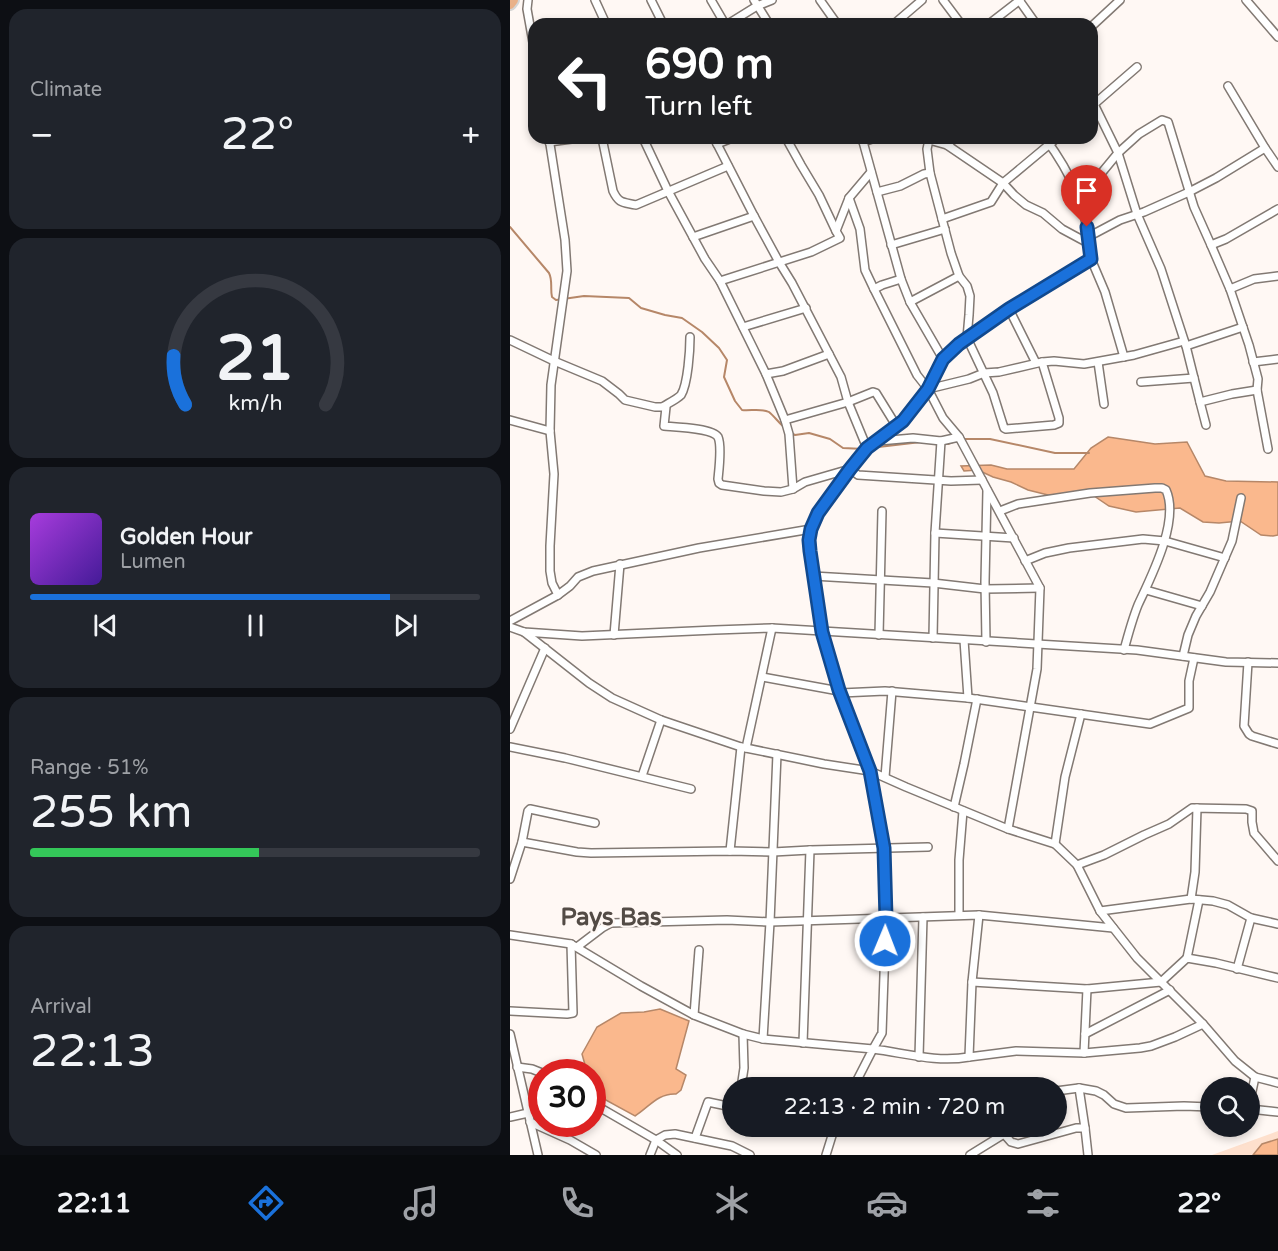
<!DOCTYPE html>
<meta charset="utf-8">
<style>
:root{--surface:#171b24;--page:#20242c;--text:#f1f3f6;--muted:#9ea1a6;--line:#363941;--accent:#1a71db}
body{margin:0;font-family:"Varela Round",sans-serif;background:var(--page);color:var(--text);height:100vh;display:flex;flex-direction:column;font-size:22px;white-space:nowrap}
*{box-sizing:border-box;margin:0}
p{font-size:20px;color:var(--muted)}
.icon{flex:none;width:33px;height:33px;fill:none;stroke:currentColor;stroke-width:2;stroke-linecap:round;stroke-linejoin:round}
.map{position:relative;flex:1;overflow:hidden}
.drawer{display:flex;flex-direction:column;gap:9px;padding:9px;background:#0d0f14;width:510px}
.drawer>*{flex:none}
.hud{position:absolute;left:18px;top:18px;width:570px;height:126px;border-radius:18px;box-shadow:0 3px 9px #0003;background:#202124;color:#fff;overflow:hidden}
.controls{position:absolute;left:690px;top:1077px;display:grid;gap:12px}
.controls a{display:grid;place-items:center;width:60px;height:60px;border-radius:50%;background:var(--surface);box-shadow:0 3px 9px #0003;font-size:30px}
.speed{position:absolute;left:18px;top:1059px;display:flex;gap:12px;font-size:30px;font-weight:700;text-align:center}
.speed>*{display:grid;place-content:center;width:78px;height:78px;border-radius:50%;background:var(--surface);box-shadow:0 3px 9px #0003;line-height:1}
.speed .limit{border:9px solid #d22;background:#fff;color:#111}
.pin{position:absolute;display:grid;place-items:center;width:51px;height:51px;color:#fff;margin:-62px -26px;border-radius:50% 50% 50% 0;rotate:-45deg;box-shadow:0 0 6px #0007}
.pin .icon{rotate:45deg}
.me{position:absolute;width:66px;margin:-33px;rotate:1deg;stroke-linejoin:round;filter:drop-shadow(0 0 4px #0008)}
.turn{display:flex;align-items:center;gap:21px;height:126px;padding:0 18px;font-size:27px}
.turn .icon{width:78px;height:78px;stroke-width:2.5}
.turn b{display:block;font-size:42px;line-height:51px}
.big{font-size:45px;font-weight:600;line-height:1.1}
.drawer .card{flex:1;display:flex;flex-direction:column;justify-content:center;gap:9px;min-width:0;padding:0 21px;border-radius:18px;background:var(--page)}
.drawer .dial{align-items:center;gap:0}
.dial svg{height:156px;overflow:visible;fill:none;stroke:var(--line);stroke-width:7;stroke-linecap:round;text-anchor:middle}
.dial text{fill:var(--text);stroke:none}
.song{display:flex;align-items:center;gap:18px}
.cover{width:72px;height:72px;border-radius:9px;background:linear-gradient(135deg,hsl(280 70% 55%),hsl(260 70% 35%))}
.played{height:6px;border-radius:3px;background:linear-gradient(90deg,var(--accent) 80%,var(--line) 80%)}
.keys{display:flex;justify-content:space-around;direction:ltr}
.heat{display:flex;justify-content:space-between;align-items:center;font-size:33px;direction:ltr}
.charge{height:9px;border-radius:4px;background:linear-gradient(90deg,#34c759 51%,var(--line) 0)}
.trip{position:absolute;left:212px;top:1077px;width:345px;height:60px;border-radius:30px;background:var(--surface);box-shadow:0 3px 9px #0003;font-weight:600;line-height:60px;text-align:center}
.tabs{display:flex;height:96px;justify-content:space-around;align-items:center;background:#090b0e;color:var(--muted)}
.tabs .icon{width:42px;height:42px}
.tabs .active{color:var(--accent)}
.tabs b{font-size:27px;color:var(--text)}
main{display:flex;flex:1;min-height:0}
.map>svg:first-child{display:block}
.green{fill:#fee0cd}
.water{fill:#fab88d;stroke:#b68768;stroke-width:1.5}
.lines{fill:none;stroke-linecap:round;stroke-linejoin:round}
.stream{stroke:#b68768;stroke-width:2}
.street-casing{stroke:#827973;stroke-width:10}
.primary-casing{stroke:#d5d5d4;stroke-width:14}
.street{stroke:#fff;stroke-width:7}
.primary{stroke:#e9b188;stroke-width:10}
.route-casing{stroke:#11498e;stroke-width:15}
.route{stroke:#1a71db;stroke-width:10}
.labels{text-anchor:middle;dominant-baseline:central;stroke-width:4.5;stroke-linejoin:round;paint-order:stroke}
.district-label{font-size:24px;font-weight:bold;fill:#534b45;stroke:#fff8f4}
</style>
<main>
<section class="drawer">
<div class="card"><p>Climate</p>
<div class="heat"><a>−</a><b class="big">22°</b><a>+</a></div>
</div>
<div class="card dial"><svg viewBox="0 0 100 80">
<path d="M14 69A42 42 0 1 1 86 69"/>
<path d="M14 69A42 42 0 0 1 8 44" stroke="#1a71db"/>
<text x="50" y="56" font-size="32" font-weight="700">21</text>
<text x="50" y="72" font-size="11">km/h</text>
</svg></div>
<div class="card">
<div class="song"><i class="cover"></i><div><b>Golden Hour</b><p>Lumen</p></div></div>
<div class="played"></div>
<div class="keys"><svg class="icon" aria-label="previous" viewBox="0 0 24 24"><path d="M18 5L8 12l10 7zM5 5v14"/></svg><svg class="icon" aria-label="pause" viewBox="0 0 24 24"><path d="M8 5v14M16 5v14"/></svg><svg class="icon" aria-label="next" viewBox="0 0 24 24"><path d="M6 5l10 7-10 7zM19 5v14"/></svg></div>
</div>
<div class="card"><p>Range · 51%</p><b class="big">255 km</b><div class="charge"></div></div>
<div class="card"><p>Arrival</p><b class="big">22:13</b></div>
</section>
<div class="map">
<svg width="768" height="1155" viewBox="0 0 768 1155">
<rect width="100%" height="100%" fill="#fff8f4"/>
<!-- green -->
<path class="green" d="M768 1131V1155H702Z"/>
<!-- water -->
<g class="water">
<path d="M598 437 645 444 677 442 695 476 716 481 768 482V535L763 536 751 535 730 521 709 523 693 522 670 508 626 512 599 506 584 496 538 495 518 490 501 482 483 477 468 470 454 471 451 466 481 465 497 469H564L581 448Z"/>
<path d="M150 1009 179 1021 166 1069 176 1075 171 1090 166 1094C148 1093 139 1107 125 1116L83 1093 82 1072H77L72 1054 87 1027 111 1013 134 1012Z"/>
<path d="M768 1139V1155H743L752 1144Z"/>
</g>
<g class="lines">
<!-- stream -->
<g class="stream">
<path d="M0 227 39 273C43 281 40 289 42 297L46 300 74 296 119 298 131 308 155 315 172 318 192 332 209 348 217 360 214 377 225 401 232 410C240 411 252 408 259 412 264 416 269 423 274 427"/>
<path d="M281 433 285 435 299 433 320 439 333 448 354 449"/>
<path d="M452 439H480L545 453H579"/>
<path d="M435 443 438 444 446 441"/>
<path d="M360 448 411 442"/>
</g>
<defs>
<g id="street">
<path d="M18 0 17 9 24 48"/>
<path d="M85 0 96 24"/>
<path d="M141 0 153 24"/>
<path d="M201 0 215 24"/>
<path d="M244 0 259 24"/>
<path d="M310 0 327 24"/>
<path d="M433 0 451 24"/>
<path d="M509 0 526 24"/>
<path d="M736 0 768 37"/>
<path d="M218 24 247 6 262 0"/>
<path d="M384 24 412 0"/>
<path d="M479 24 510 0"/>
<path d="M582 26 610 0"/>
<path d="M718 86 755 148 768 167"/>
<path d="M582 100 608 153 627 214 651 269 676 346 690 402 722 394 747 390"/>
<path d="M582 106 627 67"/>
<path d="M39 138 55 240 57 271 41 385 40 431 44 474 40 546V571L42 583 48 595"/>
<path d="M92 138 103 191C109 204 113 202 126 205L218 166"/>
<path d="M133 138 158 191 195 259 210 281 256 374 275 420 279 434 283 489"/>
<path d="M204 138 244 216 269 262 282 283 319 354 331 377 338 402 357 448"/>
<path d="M276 138 291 165 309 195 326 231"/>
<path d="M352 138 391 279 400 302 433 359"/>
<path d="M418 138 419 140 417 149 420 173 441 253 449 276 457 286 460 296 459 315 457 338 483 393 494 428 496 429 544 425 549 423V418L532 362"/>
<path d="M419 140 437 145 493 183 547 138"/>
<path d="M39 142 69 138"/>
<path d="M353 142 365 138"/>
<path d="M207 144 222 138"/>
<path d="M437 145 445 138"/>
<path d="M367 192 390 186 414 174 420 173"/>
<path d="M339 198 350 229 355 270 364 289"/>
<path d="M570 199 608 153 629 134 652 120 658 122 684 207 701 245 716 239 768 209"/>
<path d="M432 219 481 202 493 183 504 195 516 205 533 213 552 229 578 243C577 204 558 169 535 138"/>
<path d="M183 237 244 216"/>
<path d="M578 237 610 220 634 212 679 192 706 178 755 148"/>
<path d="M578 243 581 259 595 292 614 357"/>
<path d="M381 245 435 229"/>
<path d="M701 245 720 289 739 345 748 379 747 390 758 449"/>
<path d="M391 279 372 285 364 289 407 375 418 389 459 379 474 373 489 372 532 362 544 361 574 364 624 355 674 341"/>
<path d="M210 281 301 252 330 238 326 231 339 198 361 172"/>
<path d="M720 289 744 279 768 276"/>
<path d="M400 302 449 276"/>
<path d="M499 309 526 363"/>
<path d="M233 327 296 308"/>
<path d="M0 340 44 361 92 381 109 394 115 400 145 407H156L154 426C165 427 202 428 208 437 212 446 209 469 208 479L209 483 212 485 254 491 271 492 283 489 295 482 340 469 348 475 441 481 472 480"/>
<path d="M676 346 733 327"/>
<path d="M588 362 594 404"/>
<path d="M743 362 768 359"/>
<path d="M256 374 273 371 319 354"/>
<path d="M631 382 684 378"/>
<path d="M418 389 433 418 449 437"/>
<path d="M690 402 696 425"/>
<path d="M154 406C159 403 167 399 171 395 178 384 180 349 180 337"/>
<path d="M0 420 40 431"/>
<path d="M275 420 338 402 363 392 366 393 387 427"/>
<path d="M369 441 403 438 431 441 449 437 530 588 527 669 498 829"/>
<path d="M490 511 508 504 580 493 645 488H652L656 490C670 521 641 577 628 605 622 620 618 635 614 650"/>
<path d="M425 533 504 538"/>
<path d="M515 561 535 553 559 548 633 539 655 541 715 558"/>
<path d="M303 576 423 583 475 589 530 588"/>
<path d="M636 590 692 606"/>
<path d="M0 621 48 595 60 586 68 577 83 571 189 548 301 529"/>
<path d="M0 627 14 632 72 636 205 630 262 628 627 650 716 662 768 663"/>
<path d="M14 632 79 683 102 698 151 720 231 747 314 764 360 771 396 787 498 829 545 844 567 865 590 911 627 958 693 1024 725 1061 745 1077 768 1083"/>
<path d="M104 635 110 564"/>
<path d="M369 635 372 511"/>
<path d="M423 638 425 533 431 441"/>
<path d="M454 640 458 698"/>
<path d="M476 642 475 582 477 490"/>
<path d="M673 656 678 635 686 616 700 592 722 541 731 498"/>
<path d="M738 662 734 726 739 734 742 736 768 744"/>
<path d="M252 677 329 691"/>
<path d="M331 693 375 691 458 698 640 724 679 708V681L684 658"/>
<path d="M0 729 35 648"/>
<path d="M0 747 55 758 181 789"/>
<path d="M236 748 262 628"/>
<path d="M132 776 151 720"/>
<path d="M375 777 382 691"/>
<path d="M444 807 454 764 467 699"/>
<path d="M12 842 67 852 81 853 220 851 263 852 300 850 418 847"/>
<path d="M545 844 555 777 571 714"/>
<path d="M220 851 231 747"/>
<path d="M567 865 594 855 634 835 659 824 682 808 736 809 742 811V822L744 833 768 861"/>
<path d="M0 879 12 842 18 811 20 809 85 823"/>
<path d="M681 899 685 872 687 808"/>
<path d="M590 911 681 899 703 901 718 905 741 918 768 924"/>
<path d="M449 915V860L453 811"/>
<path d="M469 915 462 982 459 1057 506 1051 574 1053 630 1048 641 1046 665 1037 693 1024"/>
<path d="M0 935 61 944 131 986 184 1015 233 1034 253 1039 363 1049 343 1088"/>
<path d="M67 947 92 928 101 923 217 920 260 922 469 915 603 928"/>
<path d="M677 958 689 900"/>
<path d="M727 969 741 918"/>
<path d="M462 982 577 989 651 982 677 958 706 963 768 978"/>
<path d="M0 1011 57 1014 63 1013 61 944"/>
<path d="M184 1015 189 950"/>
<path d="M0 1034 28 1155"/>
<path d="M575 1034 660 990"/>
<path d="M253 1039 260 922 267 754"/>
<path d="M293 1043 300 850"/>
<path d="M574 1053 577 989"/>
<path d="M409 1057 413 917"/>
<path d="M459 1057C426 1063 395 1053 363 1049L372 1033 376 918 374 848 360 771 329 691 312 632 300 551 299 540 301 529 308 513 340 469 357 448 387 427 406 405 418 389 433 359 449 344 504 306 581 259"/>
<path d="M7 1067 22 1069 32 1073"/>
<path d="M346 1081 373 1088"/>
<path d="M231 1088 234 1068 233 1034"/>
<path d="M569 1088 575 1128"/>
<path d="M546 1091 569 1088 586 1091 594 1095 604 1104 616 1108 674 1106 700 1107"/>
<path d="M740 1101 745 1077"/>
<path d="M82 1103 146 1140 167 1155"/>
<path d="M740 1109 768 1112"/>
<path d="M0 1117 18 1113"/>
<path d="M20 1122 60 1140 86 1155"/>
<path d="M494 1134 501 1142 508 1144 566 1128H575L578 1155"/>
<path d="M185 1138 198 1102 222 1107"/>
<path d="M140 1155 146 1140 155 1135 165 1134 222 1146 240 1155"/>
<path d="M316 1155 325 1126"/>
<path d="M460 1155 494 1134 500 1126"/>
</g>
<path id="primary" d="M0 4 3 0"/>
</defs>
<!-- street casing -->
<use href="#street" class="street-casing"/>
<!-- primary casing -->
<use href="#primary" class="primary-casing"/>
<!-- street -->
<use href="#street" class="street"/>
<!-- primary -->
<use href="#primary" class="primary"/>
</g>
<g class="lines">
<defs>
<path id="route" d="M375 941 376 918 374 848 360 771 329 690 312 632 300 551 299 540 301 529 308 513 340 469 357 448 393 421 418 389 433 359 449 344 499 309 581 259 577 227"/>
</defs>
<!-- route casing -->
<use href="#route" class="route-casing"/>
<!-- route -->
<use href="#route" class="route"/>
</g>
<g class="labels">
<!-- district labels -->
<g class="district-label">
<text x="101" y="917">Pays Bas</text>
</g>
</g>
</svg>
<div class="controls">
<a><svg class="icon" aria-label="search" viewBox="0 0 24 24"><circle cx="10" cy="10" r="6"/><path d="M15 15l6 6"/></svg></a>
</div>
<div class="speed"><div class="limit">30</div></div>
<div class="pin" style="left:577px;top:227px;background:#d93025"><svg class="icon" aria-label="arrive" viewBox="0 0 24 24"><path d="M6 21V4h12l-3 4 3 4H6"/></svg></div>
<svg class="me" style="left:375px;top:941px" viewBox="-20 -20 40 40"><circle r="17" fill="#1a71db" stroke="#fff" stroke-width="3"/><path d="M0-11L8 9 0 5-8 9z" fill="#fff"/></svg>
<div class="trip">22:13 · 2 min · 720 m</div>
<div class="hud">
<div class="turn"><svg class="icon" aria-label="left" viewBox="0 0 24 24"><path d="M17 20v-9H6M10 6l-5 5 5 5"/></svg><div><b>690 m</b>Turn left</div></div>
</div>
</div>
</main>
<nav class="tabs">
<b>22:11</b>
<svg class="icon active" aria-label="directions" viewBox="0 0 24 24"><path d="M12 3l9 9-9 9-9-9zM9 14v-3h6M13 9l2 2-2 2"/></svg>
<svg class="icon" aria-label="music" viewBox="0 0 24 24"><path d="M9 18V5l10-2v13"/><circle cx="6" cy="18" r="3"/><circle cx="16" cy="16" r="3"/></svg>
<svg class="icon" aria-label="phone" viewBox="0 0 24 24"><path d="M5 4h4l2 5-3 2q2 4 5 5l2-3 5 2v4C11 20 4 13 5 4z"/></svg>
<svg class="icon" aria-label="climate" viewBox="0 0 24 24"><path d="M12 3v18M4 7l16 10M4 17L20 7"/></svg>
<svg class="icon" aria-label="car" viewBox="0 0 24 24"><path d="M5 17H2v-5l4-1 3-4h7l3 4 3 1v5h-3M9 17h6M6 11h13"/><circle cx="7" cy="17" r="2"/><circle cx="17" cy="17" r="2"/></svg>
<svg class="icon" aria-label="filters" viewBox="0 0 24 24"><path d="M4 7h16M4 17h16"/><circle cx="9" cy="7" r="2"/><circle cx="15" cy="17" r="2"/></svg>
<b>22°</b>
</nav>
